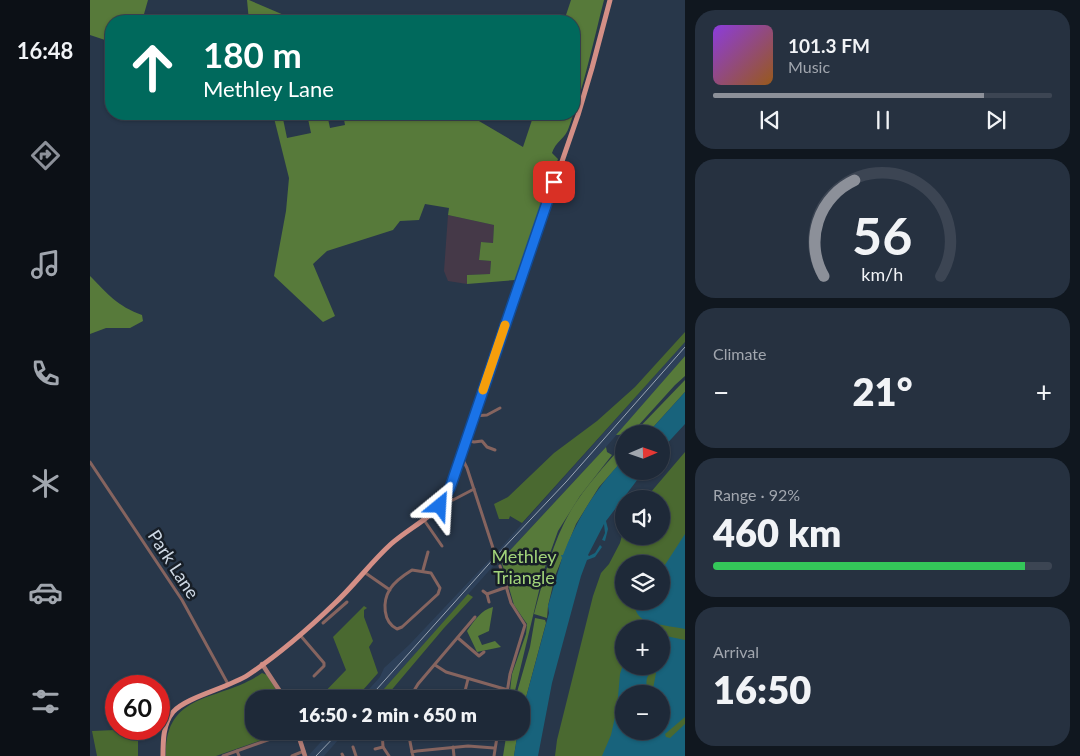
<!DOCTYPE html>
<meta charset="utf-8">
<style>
:root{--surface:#1e2938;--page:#263140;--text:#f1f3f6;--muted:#a1a6ae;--line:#3c4553;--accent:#8c9099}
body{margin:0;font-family:Lato,sans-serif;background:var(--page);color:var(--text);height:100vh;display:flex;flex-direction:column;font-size:19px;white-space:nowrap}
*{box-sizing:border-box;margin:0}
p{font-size:16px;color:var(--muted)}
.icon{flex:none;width:28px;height:28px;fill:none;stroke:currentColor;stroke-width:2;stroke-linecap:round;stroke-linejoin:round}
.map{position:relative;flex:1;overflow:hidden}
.side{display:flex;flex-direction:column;gap:10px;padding:10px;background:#10171f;width:395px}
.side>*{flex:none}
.banner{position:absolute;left:15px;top:15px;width:475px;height:105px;border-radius:20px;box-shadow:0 1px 4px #0004,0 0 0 1px var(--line);background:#00695c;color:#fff;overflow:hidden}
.needle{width:32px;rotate:88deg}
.controls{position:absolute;left:525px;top:425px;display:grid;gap:10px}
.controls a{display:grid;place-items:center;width:55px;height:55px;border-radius:50%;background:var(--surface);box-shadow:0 1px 4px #0004,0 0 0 1px var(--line);font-size:25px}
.speed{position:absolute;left:15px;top:675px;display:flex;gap:10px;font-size:25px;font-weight:700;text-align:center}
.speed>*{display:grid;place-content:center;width:65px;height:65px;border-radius:50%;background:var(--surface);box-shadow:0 1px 4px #0004,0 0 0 1px var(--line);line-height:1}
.speed .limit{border:8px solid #d22;background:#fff;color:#111}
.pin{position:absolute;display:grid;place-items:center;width:42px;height:42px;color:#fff;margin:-21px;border-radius:10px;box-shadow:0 2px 8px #0006}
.me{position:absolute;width:55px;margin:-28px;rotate:27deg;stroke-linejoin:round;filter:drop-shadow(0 0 4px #0008)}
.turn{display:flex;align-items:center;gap:18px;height:105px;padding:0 15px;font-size:22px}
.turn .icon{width:65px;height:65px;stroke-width:2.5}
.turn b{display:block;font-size:35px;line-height:42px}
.big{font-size:38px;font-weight:800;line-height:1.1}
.side .card{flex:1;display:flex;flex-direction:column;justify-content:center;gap:8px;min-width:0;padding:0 18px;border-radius:20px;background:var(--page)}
.side .dial{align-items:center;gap:0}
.dial svg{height:130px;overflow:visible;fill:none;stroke:var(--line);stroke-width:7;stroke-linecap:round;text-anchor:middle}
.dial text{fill:var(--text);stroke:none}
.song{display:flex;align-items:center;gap:15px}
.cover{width:60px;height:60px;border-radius:8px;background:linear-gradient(135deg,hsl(270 70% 55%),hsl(30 70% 35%))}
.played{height:5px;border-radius:2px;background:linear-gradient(90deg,var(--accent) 80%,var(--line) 80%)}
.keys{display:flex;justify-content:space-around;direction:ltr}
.heat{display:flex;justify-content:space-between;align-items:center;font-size:28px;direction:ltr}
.charge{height:8px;border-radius:4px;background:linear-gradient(90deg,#34c759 92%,var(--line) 0)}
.trip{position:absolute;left:155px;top:690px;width:285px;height:50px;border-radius:20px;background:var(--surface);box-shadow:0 1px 4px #0004,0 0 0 1px var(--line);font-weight:800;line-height:50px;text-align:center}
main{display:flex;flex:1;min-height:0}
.tabs{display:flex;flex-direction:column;width:90px;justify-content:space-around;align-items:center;background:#0c1016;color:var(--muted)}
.tabs .icon{width:35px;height:35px}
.tabs .current{color:var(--accent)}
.tabs b{font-size:22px;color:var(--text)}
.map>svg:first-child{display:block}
.built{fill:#2d4059}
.medical{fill:#453948}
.green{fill:#4a6930;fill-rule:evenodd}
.forest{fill:#577a3a}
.water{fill:#18637c;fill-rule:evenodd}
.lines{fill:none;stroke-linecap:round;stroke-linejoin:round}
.street{stroke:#86645f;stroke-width:3}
.secondary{stroke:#b27c75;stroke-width:4.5}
.primary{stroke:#d48f86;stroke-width:5}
.rail{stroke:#9ba6b4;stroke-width:1}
.route-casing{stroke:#114b97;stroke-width:12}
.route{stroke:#1a73e8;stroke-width:9}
.slow{stroke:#f59e0b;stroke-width:9}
.labels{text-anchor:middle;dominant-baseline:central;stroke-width:5;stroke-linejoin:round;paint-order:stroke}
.park-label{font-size:18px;fill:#a2d47a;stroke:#171e27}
.street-label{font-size:18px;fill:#ced8e4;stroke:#171e27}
</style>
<main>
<nav class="tabs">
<b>16:48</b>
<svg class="icon current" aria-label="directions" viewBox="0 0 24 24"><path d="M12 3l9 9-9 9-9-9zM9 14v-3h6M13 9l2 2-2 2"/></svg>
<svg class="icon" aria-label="music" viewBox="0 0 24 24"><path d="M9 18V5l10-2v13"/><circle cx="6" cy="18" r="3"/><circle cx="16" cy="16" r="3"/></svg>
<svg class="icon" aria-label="phone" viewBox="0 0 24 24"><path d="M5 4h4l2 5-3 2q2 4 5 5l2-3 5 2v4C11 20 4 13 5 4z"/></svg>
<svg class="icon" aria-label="climate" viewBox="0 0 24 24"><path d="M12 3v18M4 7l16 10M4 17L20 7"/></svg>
<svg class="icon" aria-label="car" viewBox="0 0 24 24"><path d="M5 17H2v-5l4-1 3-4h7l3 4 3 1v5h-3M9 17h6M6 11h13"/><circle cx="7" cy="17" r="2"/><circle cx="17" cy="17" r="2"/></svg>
<svg class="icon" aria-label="filters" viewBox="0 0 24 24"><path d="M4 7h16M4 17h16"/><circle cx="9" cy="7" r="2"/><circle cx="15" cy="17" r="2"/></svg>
</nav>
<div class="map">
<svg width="595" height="756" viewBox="0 0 595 756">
<rect width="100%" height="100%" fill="#28374a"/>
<!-- built -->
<g class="built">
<path d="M595 342V356L516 447 411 560 405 564 285 699H270L290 677 294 668 319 645 406 553Z"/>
<path d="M241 731H256L234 756H218Z"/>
</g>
<!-- medical -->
<path class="medical" d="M358 215 404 225 403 243 391 242 389 260 401 261 400 274 377 275V284L358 281 354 271Z"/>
<!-- green -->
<g class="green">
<path d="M595 332V342L432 523 420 516 419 519H409L404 504 418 497 464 453 507 421 545 387Z"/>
<path d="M595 452V756H465L467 740 503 596 511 573 519 564 530 543 534 528V536H571V499H555ZM534 564H571V601H534ZM534 629H571V666H534ZM534 694H571V731H534Z"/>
<path d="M378 594 383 597 354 628 299 693 292 699H285Z"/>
<path d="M274 606 277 608 274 610V617L283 641 279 647 288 673 265 699H228L256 670 243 637Z"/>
<path d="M172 673 177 675 192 699H164V731H198L126 756H76C74 690 131 702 172 673Z"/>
<path d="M48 729V756H7L2 731Z"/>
</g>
<!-- forest -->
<g class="forest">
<path d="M0 0H58L52 21H21V42L0 35Z"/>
<path d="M157 0H159L208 21H159Z"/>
<path d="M481 0H514C503 43 494 86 479 127 476 138 465 142 462 153L468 159 425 280 377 284V275L400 274 401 261 389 260 391 242 403 243 404 225 358 215 359 208 335 204 329 220 310 221 303 230 237 251 223 264 245 316 233 322 184 276 196 211 199 178 183 114H192L197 138 221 133 217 114H237L240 128 255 125 253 114H377L433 147 444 114H484V21H474Z"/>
<path d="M0 276C18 294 27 306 52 315L53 321 40 328H16L0 334Z"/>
<path d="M595 356V376L585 385 546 428 539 434 526 435Z"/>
<path d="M595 380V392L557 434H543Z"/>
<path d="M534 444V459L509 487 486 524 465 576 458 606 457 618 444 614C454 578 462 543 481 510 495 487 516 464 534 444Z"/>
<path d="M516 447 517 452 522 455 490 496 468 531 454 570 423 699H419L422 674 436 634 437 624 424 605 411 560Z"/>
<path d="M403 607 399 631 388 636 392 645 405 641 411 647 387 652 377 631C384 621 391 610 403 607Z"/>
<path d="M445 618 455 620 456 623 431 716V699H425L440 647Z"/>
<path d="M417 731H428L424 756H413Z"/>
</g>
<!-- water -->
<g class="water">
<path d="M595 392V424L571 450V434H557Z"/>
<path d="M534 459V471H554L516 521 518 529 515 541 512 540 515 533 514 524 498 555 499 556 505 553 510 545 512 547 505 557 497 560 491 576 462 683 448 756H424L428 731H431V716L459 613 458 606 472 558 471 555H473C487 518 507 487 534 459Z"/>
<path d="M595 534V629C584 626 552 625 547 613 545 610 546 605 546 601H571V571Z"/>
<path d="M571 635 595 640V717L575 734 576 737 580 738 595 724V756H512L521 735 527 708 530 674 534 662V666H571ZM563 670 566 673 562 694H571V731H534V694H557C557 682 554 678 563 670Z"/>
</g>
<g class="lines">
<!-- street -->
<g class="street">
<path d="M384 416 397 415 410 408"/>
<path d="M376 440 384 442 392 441 397 447 405 450"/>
<path d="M369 461 374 462 377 468 404 551"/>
<path d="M0 462 92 600 138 684"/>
<path d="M356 498 363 500 384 489"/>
<path d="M334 520 352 546"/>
<path d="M410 566 421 603 435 625 420 674 416 699"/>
<path d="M322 570 341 573 350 588 348 594 312 627 307 629C293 622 292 602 300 589 305 581 314 575 322 570Z"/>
<path d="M333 570 338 552"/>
<path d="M274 572 300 590"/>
<path d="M393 591 397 594 417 587"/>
<path d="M397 594 399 602"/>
<path d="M233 623 257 602"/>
<path d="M210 635 234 663V666L224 676"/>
<path d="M368 638 389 656 394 652"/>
<path d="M345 665 356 672 418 690"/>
<path d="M319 699 328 684 385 617"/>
<path d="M373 699 378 679"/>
<path d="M292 731 293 747 299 756"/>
<path d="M318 731 322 752"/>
<path d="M263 747 266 756"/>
<path d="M363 747 364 756"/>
<path d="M285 749 293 747"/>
<path d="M147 751 149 756"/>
<path d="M252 754 253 756"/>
<path d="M133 756 203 731"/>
<path d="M202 756 214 751"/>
<path d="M323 756 322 752 327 751 378 746 404 748"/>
<path d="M404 756 408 731"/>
</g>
<!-- secondary -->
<g class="secondary">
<path d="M172 664 195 699"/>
<path d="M207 731 215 756"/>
</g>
<!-- primary -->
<path class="primary" d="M73 756C73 741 73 724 83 712 96 697 138 688 158 675 188 655 217 630 243 605 264 586 280 563 301 544 319 528 342 518 356 498L488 115 502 68 520 0"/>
<!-- rail -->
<g class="rail">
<path d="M278 699 406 556 476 482 595 347"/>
<path d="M226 756 250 731"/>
</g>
</g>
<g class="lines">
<defs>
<path id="route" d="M350 506 360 488 464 182"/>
</defs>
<!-- route casing -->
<use href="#route" class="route-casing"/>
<!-- route -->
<use href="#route" class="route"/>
<!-- slow -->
<path class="slow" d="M393 390 415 325"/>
</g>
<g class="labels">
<!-- park labels -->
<g class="park-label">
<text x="434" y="556">Methley<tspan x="434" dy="21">Triangle</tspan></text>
</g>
<!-- street labels -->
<g class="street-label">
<text transform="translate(84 564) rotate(57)">Park Lane</text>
</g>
</g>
</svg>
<div class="controls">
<a><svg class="needle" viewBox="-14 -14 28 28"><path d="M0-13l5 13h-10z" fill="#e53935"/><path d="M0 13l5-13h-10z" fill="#a1a6ae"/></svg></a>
<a><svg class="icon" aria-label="sound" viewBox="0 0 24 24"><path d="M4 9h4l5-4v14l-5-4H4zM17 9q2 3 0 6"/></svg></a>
<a><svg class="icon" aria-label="layers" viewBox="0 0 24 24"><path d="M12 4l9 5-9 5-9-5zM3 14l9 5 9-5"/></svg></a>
<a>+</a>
<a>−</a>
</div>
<div class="speed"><div class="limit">60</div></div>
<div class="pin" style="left:464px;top:182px;background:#d93025"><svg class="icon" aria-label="arrive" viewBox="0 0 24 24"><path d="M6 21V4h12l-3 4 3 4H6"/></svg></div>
<svg class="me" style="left:350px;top:506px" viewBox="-20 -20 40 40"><path d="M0-17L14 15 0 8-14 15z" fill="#1a73e8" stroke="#fff" stroke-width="4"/></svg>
<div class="trip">16:50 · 2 min · 650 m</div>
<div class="banner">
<div class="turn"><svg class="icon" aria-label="ahead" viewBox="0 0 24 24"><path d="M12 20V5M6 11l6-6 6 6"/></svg><div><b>180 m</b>Methley Lane</div></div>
</div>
</div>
<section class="side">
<div class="card">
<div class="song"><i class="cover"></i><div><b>101.3 FM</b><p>Music</p></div></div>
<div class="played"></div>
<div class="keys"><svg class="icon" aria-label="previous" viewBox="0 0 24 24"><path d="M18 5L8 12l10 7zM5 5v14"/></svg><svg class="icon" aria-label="pause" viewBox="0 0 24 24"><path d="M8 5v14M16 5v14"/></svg><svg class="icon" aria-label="next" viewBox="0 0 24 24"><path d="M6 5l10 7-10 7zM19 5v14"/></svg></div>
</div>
<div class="card dial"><svg viewBox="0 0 100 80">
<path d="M14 69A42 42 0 1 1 86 69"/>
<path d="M14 69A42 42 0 0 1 33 10" stroke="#8c9099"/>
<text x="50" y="56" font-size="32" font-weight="700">56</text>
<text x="50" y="72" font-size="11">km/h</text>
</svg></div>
<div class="card"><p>Climate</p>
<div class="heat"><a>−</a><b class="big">21°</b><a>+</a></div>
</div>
<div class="card"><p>Range · 92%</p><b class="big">460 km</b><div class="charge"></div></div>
<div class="card"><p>Arrival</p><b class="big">16:50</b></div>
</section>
</main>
